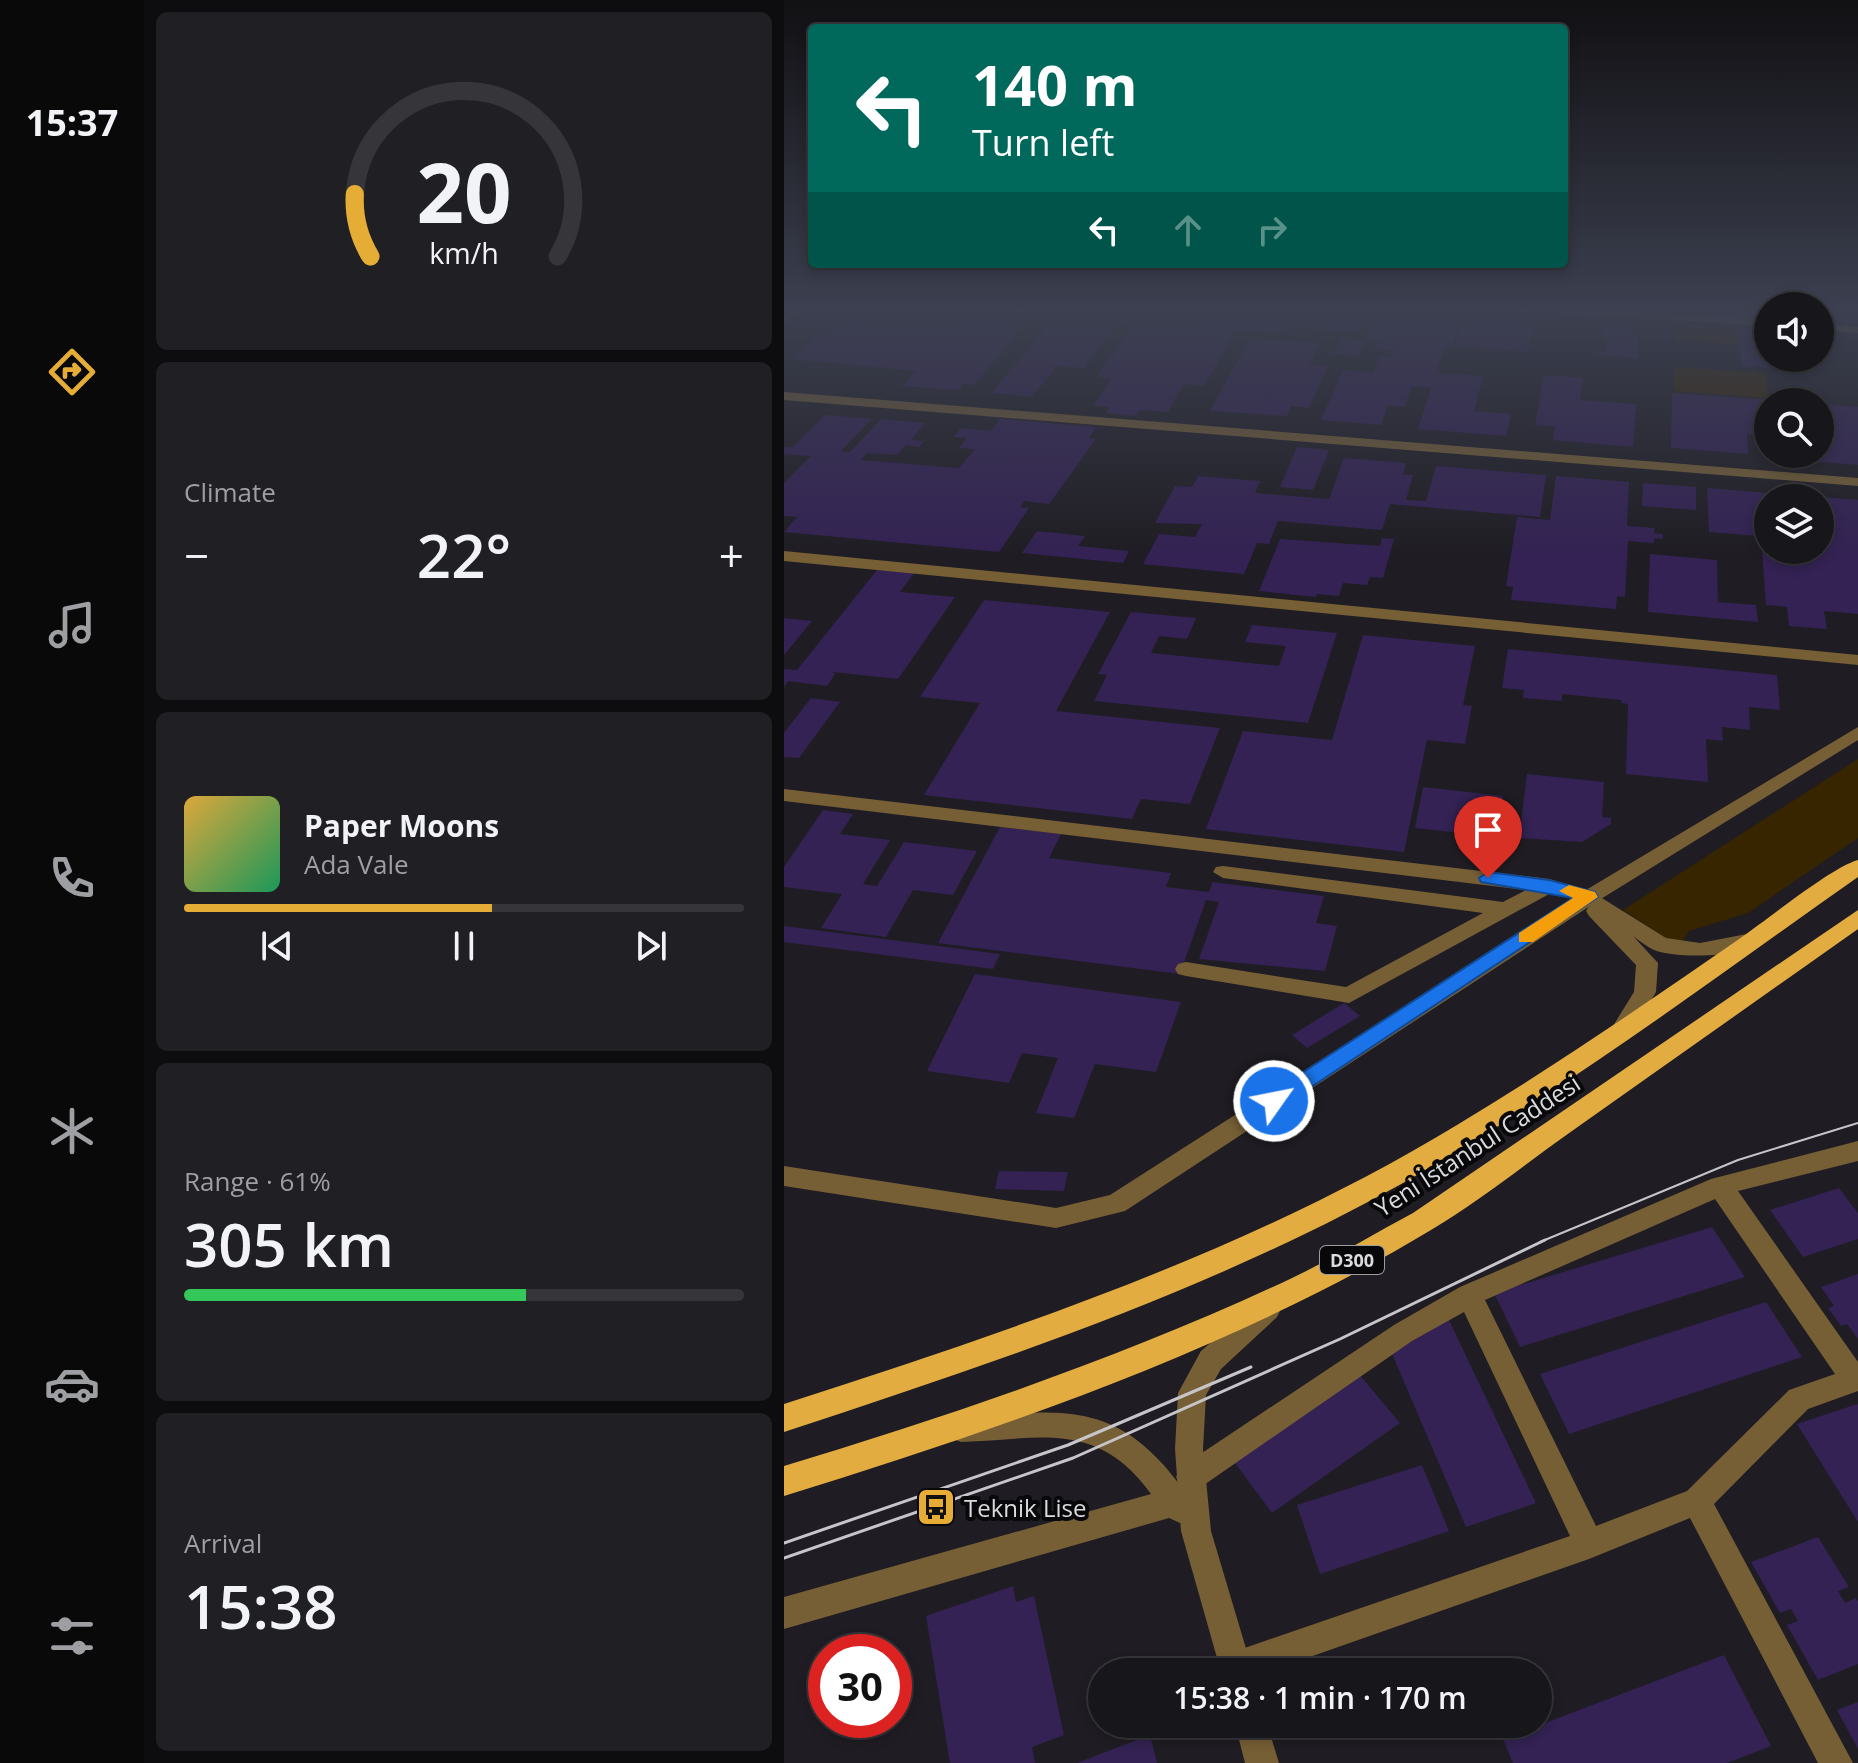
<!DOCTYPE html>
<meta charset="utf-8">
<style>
:root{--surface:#17161a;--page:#201f23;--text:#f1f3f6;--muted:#9e9fa2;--line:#363539;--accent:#e5ad36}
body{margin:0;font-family:"Open Sans",sans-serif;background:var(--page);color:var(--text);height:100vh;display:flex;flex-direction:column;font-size:30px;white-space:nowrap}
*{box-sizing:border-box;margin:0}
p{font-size:26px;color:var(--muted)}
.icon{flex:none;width:44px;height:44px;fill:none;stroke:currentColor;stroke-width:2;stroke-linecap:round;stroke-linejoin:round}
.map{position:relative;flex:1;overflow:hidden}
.drawer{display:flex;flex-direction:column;gap:12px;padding:12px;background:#0d0c0e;width:640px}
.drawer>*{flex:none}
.banner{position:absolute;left:24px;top:24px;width:760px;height:244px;border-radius:8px;box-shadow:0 4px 12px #0003,0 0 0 2px var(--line);background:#00695c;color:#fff;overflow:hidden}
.fabs{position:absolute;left:970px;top:292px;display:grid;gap:16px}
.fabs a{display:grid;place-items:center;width:80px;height:80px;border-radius:50%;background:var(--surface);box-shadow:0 4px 12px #0003,0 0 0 2px var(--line);font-size:40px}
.speed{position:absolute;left:24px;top:1634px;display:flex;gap:16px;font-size:40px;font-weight:700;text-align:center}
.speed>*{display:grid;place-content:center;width:104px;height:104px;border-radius:50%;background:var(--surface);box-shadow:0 4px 12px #0003,0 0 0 2px var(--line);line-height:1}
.speed .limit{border:12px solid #d22;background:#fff;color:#111}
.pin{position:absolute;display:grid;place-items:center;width:68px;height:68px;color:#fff;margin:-82px -34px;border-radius:50% 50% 50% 0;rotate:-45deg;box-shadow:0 0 8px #0007}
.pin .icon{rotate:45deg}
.me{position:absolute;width:88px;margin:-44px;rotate:57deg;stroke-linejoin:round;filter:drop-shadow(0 0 6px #0008)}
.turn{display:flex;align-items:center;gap:28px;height:168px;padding:0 32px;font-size:36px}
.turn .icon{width:104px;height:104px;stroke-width:2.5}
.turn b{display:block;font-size:56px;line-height:68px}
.lanes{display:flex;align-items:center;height:76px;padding:0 32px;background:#0003;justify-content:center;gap:40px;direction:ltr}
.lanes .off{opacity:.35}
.big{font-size:60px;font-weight:600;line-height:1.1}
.drawer .widget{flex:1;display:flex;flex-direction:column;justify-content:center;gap:12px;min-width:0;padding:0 28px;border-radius:12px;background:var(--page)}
.drawer .dial{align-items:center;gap:0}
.dial svg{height:208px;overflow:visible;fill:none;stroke:var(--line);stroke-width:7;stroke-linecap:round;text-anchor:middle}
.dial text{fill:var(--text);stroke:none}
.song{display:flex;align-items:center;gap:24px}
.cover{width:96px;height:96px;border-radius:12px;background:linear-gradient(135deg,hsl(40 70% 55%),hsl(150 70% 35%))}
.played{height:8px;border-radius:4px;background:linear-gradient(90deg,var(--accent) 55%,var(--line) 55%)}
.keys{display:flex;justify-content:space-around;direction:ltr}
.heat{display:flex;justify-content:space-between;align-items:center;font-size:44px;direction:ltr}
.charge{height:12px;border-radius:6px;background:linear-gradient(90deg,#34c759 61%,var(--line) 0)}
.trip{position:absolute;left:304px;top:1658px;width:464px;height:80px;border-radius:40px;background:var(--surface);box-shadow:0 4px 12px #0003,0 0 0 2px var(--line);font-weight:600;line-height:80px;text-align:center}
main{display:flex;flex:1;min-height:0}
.tabs{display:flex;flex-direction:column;width:144px;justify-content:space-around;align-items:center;background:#09090a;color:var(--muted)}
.tabs .icon{width:56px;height:56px}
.tabs .active{color:var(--accent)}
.tabs b{font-size:36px;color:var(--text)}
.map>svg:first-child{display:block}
.green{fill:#372500}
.building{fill:#332253}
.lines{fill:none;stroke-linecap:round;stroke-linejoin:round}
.minor{fill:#765f35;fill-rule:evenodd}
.tertiary{fill:#765f35;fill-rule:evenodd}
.trunk{fill:#e2ac41;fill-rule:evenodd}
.tram-far1{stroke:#c6c5c9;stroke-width:2}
.tram{stroke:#c6c5c9;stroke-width:3}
.route{fill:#1a73e8;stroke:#114b97;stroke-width:2}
.slow{fill:#f59e0b}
.labels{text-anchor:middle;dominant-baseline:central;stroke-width:8;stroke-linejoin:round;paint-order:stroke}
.shield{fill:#08080a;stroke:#9c9b9e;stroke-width:2}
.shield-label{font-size:18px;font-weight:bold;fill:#dbdade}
.near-street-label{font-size:24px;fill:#dbdade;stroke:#08080a}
.near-poi-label{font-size:24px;fill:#dbdade;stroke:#08080a;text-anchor:start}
</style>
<main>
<nav class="tabs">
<b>15:37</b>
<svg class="icon active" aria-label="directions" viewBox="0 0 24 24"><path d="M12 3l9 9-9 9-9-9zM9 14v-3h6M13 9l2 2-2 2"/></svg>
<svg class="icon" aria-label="music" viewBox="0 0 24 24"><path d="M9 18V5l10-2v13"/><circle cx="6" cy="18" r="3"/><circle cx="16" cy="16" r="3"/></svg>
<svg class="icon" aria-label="phone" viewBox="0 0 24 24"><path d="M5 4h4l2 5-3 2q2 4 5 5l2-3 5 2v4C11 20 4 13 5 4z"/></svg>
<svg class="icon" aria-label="climate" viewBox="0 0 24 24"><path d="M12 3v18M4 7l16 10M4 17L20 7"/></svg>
<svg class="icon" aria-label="car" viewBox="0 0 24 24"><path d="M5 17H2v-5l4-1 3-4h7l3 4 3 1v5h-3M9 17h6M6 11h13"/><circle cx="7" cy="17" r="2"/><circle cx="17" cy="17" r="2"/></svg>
<svg class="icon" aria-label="filters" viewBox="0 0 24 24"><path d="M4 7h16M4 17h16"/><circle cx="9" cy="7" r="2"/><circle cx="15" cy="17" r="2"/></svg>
</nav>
<section class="drawer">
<div class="widget dial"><svg viewBox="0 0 100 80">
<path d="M14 69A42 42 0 1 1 86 69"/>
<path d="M14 69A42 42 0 0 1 8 45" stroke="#e5ad36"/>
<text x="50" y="56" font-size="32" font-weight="700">20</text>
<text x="50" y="72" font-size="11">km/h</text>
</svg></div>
<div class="widget"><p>Climate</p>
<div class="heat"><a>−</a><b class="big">22°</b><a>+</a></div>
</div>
<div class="widget">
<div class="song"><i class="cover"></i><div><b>Paper Moons</b><p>Ada Vale</p></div></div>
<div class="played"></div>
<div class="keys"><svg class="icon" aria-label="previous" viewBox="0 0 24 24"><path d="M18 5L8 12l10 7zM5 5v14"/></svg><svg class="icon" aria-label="pause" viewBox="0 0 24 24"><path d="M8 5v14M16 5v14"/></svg><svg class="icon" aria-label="next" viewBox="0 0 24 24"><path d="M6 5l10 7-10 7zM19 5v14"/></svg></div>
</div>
<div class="widget"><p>Range · 61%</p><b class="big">305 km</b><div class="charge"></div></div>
<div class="widget"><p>Arrival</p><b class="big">15:38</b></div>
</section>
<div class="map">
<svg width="1074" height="1763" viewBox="0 0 1074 1763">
<rect width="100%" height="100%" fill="#1f1d23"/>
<!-- green -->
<g class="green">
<path d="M891 325 953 329 955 345 892 341Z"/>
<path d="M890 367 981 373 984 398 890 391Z"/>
<path d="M1074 759V838L964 913 905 931 895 947 839 910Z"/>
</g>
<!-- building -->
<g class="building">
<path d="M257 309H341L330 322 250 316Z"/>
<path d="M346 309H382L374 319 366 318 361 325 414 328 418 322 377 319 385 309H514L500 334 428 328 452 331 420 386 400 384 384 412 356 410 352 416 322 413 326 407 309 406 327 379 313 377 351 323 336 322Z"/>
<path d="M543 309H559L583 310 573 333 532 330Z"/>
<path d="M690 310 713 312 711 320 725 321 727 312 745 314 743 322H751L744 352 671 346 681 317 688 318Z"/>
<path d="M594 311 678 317 669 346H661L652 373 699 376 690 411 727 414 722 436 634 429 647 388 628 386 621 407 604 405 597 425 537 420 559 370 589 373 595 357 606 358 609 350 591 349 594 341 582 340Z"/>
<path d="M181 319 232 323 228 327 238 328 190 385 179 384 174 390 118 386 132 371 7 359 35 334 45 335 61 321 172 329Z"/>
<path d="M266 323 330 328 300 368 272 366 248 397 208 393Z"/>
<path d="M818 323 849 324V335L841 337 854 338V358L814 355 815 351H822V340H828L817 338Z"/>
<path d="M953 330 984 332V358H1004L1006 369 958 366Z"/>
<path d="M466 338 536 343 526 364 544 366 525 408 507 406 503 416 426 411Z"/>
<path d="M557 338 582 340 575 356 550 354Z"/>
<path d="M760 375 799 378 796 400 852 404 849 447 769 440 771 427 751 425Z"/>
<path d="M888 393 984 400V436L963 434 964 454 887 448Z"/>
<path d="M1036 404 1074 407V465L1028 461 1027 454H1036Z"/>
<path d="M41 415 88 419 57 451 66 452 97 419 141 423 127 440 140 441 135 447 122 445 113 455 83 453 77 460 175 468 191 449 175 448 183 438 170 437 177 428 207 431 216 419 312 427 305 438 312 439 265 504 240 501 236 507 245 508 215 552 0 532 13 517 0 516V483L27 456 0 454V447H9Z"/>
<path d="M513 447 545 450 529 490 496 487Z"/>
<path d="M560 458 622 463 619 475H629L622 500 642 501 652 466 762 475 756 517 606 504 598 530 494 521 485 544 473 543 460 574 359 564 375 534 411 537 418 524 371 523 391 486 408 487 414 476 476 481 471 493 545 499Z"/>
<path d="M772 476 845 482 843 526 870 528V533L879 534V539L870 538V543L844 541 841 597 833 596 832 609 727 600 729 587 722 586 733 517 766 520Z"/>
<path d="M859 483 912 487V510L858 506Z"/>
<path d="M923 488 1019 496 984 498V550H1036V497L1074 500V614L1040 611 1043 629 1005 626 1003 607 982 605 977 536 925 532Z"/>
<path d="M253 531 301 536 294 546 345 551 339 563 238 553Z"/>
<path d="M598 538 610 539 599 578 586 577 583 585 559 583 555 596 533 594 532 597 475 591 496 539 596 546Z"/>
<path d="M866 554 933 560 934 602 972 605 974 622 864 612Z"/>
<path d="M93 570 130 573 116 592 171 597 114 679 48 672 51 674 43 686 4 681 0 687V669L13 670Z"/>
<path d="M200 600 326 612 272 711 436 728 406 804 357 799 348 819 140 795 196 703 136 697Z"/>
<path d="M347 612 412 618 403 639 375 636 367 653 495 666 502 646 461 642 468 625 553 633 524 723 310 701 323 675 314 674Z"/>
<path d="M0 618 28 621 0 655Z"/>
<path d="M579 635 691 646 679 705 688 706 681 744 643 740 620 852 422 829 459 731 548 740Z"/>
<path d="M724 649 993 675 996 710 965 707 966 730 938 727 939 741 922 739 924 782 842 774 844 704 837 703V700L778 694V701L739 698 740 690 718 688Z"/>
<path d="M27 698 56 702 15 758 0 757V733Z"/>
<path d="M743 774 820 782 818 817 827 818V824L798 842 735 838Z"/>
<path d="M639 787 719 796 713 837 631 828Z"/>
<path d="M39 810 69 814 56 834 106 840 79 884 93 886 120 842 193 851 169 895 129 890 102 937 37 928 58 894 0 887V867Z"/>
<path d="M216 827 277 834 265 858 387 873 382 887 425 892 428 882 540 896 532 923 553 926 541 971 415 959 435 902 422 900 396 974 154 943Z"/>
<path d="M0 926 216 954 209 969 0 942Z"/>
<path d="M191 974 397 1002 372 1072 311 1064 290 1118 252 1113 274 1058 238 1053 225 1083 143 1071Z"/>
<path d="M560 1003 576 1016 523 1048 508 1035Z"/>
<path d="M215 1171 284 1172 280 1191 211 1189Z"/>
<path d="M1055 1188 1074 1213V1239L1019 1257 986 1210Z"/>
<path d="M928 1227 961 1277 736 1347 710 1293Z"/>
<path d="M1074 1274V1339L1063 1324 1057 1326 1044 1308 1050 1306 1037 1287Z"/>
<path d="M982 1302 1018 1357 785 1434 756 1374Z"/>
<path d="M664 1318 752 1503 682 1527 606 1349Z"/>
<path d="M574 1373 616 1423 488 1513 448 1459Z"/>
<path d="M1073 1404 1074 1405V1522L1013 1424Z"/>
<path d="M638 1465 665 1531 536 1574 513 1505Z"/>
<path d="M1034 1537 1065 1587 1054 1591 1061 1603 1072 1598 1074 1602V1664L1034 1680 1003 1625 1014 1621 1007 1609 996 1613 967 1562Z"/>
<path d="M229 1586 232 1602 250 1596 280 1735 248 1747 251 1763H166L142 1616Z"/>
<path d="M940 1655 987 1746 943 1763H729L719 1739Z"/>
<path d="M1074 1702V1749L1053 1710Z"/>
<path d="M366 1735 373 1763H293Z"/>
</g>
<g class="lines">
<!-- minor -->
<g class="minor">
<path d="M5 309H17L0 322V313Z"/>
<path d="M0 392 1074 478V486L0 400Z"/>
<path d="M0 551 1074 655V665L0 561Z"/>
<path d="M1074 727V740L812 902 341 1211 272 1228 0 1186V1166L272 1208 326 1195 788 899 767 893 565 1003 402 976 394 974 391 969 394 964 402 962 562 987 699 913 439 878 429 872 432 867 439 866 719 902 742 890 0 801V789L765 879 802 890Z"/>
<path d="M1074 1141V1161L954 1191 1074 1362V1391L1024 1409 930 1504 1069 1763H1034L906 1518 805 1559 483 1672H438L436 1667 441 1656 452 1651 786 1536 680 1312 628 1341 417 1487 407 1491 397 1487 411 1509 406 1519 396 1523 385 1518 0 1629V1597L367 1494C313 1420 258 1439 177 1442L167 1438 163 1429 167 1420 177 1416C277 1412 330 1397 396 1485L392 1477 397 1467 610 1325 676 1287 927 1179ZM931 1199 1051 1374 1005 1390 903 1491 812 1526 701 1300Z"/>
</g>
<!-- tertiary -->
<g class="tertiary">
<path d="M756 309H808L984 320V326L761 312Z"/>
<path d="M1036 324 1074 327V333L1036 330Z"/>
<path d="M805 890 882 938 916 943 968 933 978 940C967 958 890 959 870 950 863 947 856 941 849 936L874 963 872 992 843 1040H827L824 1034 850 992 852 965 805 916 802 911 805 906 795 897Z"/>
<path d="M484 1297 493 1301 497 1309 493 1317 437 1369 422 1395 419 1449 427 1531 469 1672H437L397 1531 391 1449 394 1393 417 1351 475 1301Z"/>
<path d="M451 1724H483L495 1763H461Z"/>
</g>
<!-- trunk -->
<g class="trunk">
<path d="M1074 860V877C929 979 787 1086 633 1175 435 1288 216 1361 0 1432V1404C231 1329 464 1252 673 1125 771 1066 864 1002 958 937 984 919 1048 867 1074 860Z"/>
<path d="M1074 910V929C979 996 883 1064 788 1131 741 1164 696 1201 647 1230 448 1350 221 1427 0 1496V1466C172 1414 344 1355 506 1279 548 1259 588 1235 629 1213Z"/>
</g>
<!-- tram-far1 -->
<path class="tram-far1" d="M756 1242 954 1160 1074 1123"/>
<!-- tram -->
<g class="tram">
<path d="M0 1543 284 1445 467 1367"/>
<path d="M0 1558 289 1458 556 1339 761 1240"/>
</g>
</g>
<!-- sky -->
<linearGradient id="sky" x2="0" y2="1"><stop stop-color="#111013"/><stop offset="0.56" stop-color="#3c4050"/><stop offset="1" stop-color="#3c4050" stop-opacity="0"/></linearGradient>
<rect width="1074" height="555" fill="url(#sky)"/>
<!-- route -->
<path class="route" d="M704 872 765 880 811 892 814 897 497 1107H482L479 1101 482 1096 789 898 697 882 695 878Z"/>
<!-- slow -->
<path class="slow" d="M785 885 811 892 814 897 749 942H735V933L789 898 775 891Z"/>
<!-- icons -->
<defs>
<symbol id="bus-square" viewBox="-11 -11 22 22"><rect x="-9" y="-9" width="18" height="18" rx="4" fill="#e5ad36" stroke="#08080a"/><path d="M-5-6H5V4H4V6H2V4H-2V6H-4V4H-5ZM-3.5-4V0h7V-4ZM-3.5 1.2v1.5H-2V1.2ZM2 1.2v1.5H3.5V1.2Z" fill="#111"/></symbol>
</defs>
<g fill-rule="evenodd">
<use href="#bus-square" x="130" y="1485" width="44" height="44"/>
</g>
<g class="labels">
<!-- shield labels -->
<rect class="shield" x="536" y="1246" width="64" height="28" rx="6"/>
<g class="shield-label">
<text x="568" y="1260">D300</text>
</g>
<!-- near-street labels -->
<g class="near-street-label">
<text transform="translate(693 1145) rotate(-33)">Yeni İstanbul Caddesi</text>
</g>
<!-- near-poi labels -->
<g class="near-poi-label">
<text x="180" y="1507">Teknik Lise</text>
</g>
</g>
</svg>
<div class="fabs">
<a><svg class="icon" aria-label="sound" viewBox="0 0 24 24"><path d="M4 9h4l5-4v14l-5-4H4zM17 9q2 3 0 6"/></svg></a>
<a><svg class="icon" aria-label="search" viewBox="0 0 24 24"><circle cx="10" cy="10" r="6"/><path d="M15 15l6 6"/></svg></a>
<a><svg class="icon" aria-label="layers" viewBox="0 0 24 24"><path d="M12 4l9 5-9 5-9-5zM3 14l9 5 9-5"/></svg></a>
</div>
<div class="speed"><div class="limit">30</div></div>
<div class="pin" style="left:704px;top:878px;background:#d93025"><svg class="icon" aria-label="arrive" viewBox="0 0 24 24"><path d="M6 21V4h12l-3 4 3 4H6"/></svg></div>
<svg class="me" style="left:490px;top:1101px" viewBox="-20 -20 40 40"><circle r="17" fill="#1a73e8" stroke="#fff" stroke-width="3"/><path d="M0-11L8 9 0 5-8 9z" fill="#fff"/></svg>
<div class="trip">15:38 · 1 min · 170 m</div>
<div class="banner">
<div class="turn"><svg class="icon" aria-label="left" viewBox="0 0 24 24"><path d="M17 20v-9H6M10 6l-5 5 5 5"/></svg><div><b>140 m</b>Turn left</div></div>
<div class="lanes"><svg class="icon" aria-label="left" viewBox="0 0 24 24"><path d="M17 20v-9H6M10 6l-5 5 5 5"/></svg><svg class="icon off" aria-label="ahead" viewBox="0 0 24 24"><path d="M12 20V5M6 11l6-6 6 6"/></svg><svg class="icon off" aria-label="right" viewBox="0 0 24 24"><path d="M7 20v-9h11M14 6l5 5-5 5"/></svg></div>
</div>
</div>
</main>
